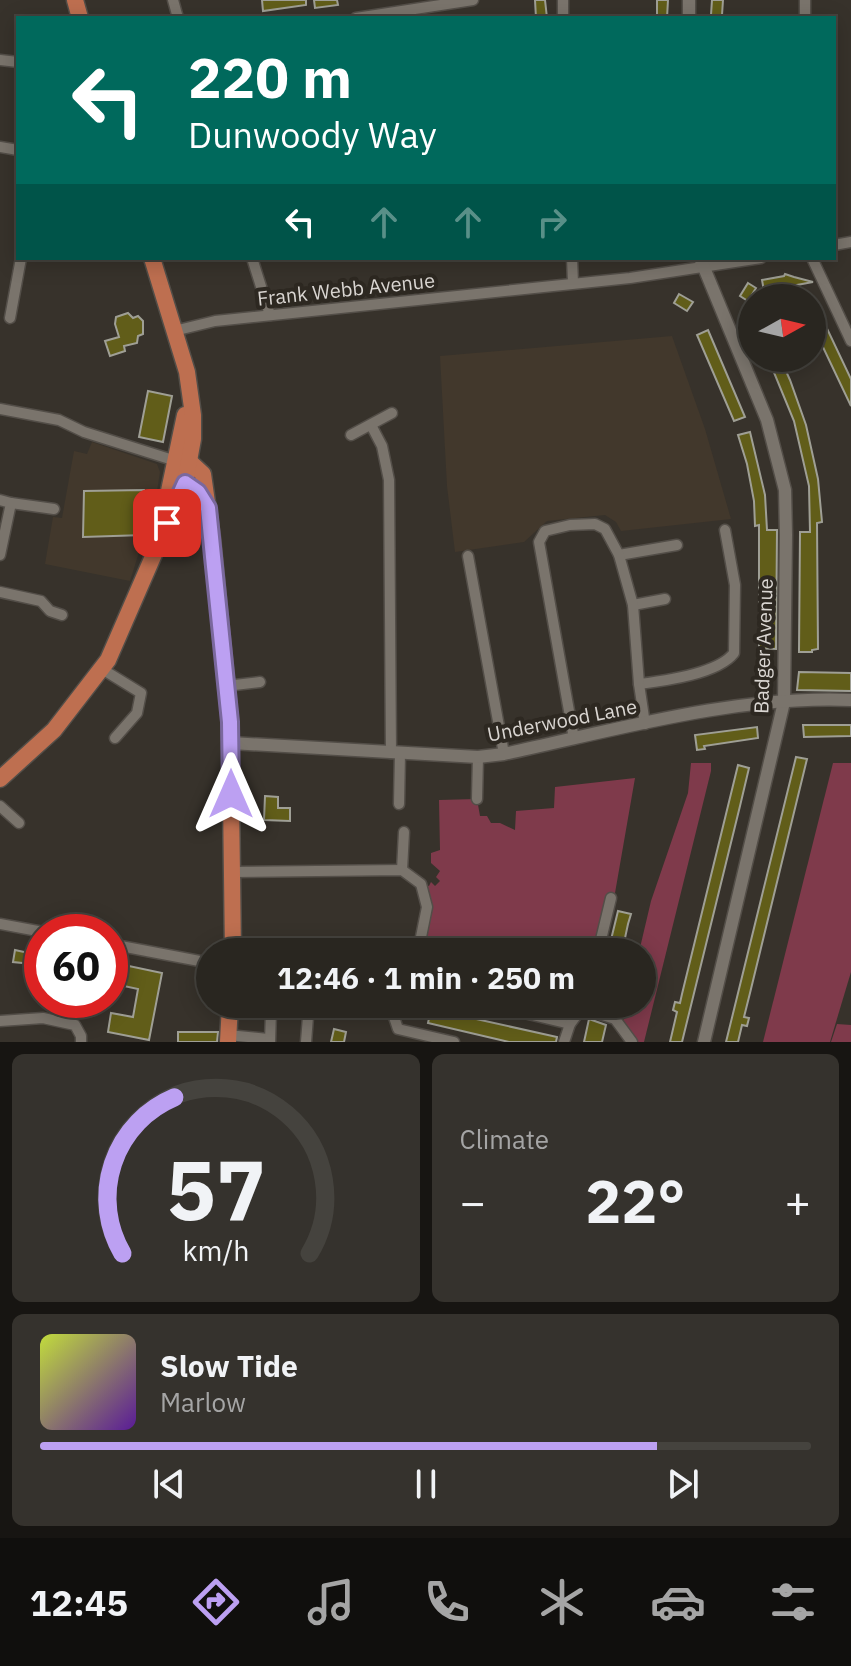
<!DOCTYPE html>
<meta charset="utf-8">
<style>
:root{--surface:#292620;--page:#35322d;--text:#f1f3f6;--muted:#a5a5a5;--line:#45433e;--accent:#bca0f2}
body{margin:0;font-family:"IBM Plex Sans",sans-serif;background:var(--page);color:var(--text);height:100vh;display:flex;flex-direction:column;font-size:30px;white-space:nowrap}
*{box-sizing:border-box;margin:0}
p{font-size:26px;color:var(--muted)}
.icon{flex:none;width:44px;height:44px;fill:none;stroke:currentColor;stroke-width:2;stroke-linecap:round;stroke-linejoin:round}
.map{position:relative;height:1042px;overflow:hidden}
.drawer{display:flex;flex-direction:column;gap:12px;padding:12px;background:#171512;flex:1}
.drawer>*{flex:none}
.guide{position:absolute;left:16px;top:16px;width:820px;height:244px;border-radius:0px;box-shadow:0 4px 20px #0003,0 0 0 2px var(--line);background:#00695c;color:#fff;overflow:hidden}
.needle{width:52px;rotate:82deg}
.controls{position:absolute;left:738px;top:284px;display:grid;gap:16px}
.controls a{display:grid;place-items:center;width:88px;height:88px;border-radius:50%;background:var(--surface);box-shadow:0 4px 20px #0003,0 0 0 2px var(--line);font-size:40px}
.speed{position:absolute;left:24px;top:914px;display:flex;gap:16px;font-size:40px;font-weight:700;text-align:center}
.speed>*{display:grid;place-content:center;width:104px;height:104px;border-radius:50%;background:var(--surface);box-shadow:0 4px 20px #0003,0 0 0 2px var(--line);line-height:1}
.speed .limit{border:12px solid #d22;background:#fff;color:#111}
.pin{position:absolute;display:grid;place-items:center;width:68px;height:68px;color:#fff;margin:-34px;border-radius:16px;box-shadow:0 4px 12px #0006}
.me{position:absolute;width:88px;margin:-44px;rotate:0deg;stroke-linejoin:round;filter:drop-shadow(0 0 6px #0008)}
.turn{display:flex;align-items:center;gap:28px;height:168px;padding:0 40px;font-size:36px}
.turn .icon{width:104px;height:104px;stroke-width:2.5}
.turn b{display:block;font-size:56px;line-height:68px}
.lanes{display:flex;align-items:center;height:76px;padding:0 40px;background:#0003;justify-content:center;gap:40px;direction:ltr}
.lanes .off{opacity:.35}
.big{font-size:60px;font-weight:700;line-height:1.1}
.drawer .card{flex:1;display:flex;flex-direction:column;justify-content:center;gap:12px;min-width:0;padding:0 28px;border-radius:12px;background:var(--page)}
.drawer .dial{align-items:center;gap:0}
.dial svg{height:208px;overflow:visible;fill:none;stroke:var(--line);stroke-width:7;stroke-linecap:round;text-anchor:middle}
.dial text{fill:var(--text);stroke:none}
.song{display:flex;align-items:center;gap:24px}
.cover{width:96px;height:96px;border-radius:12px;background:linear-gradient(135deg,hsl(70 70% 55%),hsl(270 70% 35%))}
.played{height:8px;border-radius:4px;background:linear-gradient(90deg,var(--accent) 80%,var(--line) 80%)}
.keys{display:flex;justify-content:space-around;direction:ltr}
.heat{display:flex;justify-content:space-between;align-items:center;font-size:44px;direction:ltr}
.drawer .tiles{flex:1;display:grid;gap:12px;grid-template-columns:1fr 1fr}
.card:last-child{grid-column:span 2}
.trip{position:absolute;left:196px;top:938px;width:460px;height:80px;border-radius:40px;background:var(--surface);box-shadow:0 4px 20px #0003,0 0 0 2px var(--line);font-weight:700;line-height:80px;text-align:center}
.menu{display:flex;height:128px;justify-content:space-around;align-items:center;background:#100f0d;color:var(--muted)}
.menu .icon{width:56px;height:56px}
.menu .on{color:var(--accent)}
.menu b{font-size:36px;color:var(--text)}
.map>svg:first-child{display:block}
.built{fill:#42382c}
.green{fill:#7f3a4b}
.building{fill:#615d19;stroke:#9f9f95;stroke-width:2}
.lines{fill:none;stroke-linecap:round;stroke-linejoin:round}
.minor-casing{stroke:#534e48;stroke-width:13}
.tertiary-casing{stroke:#534e48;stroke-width:15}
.primary-casing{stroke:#534e48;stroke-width:19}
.minor{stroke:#7a746c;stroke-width:10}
.tertiary{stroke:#7a746c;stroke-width:12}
.primary{stroke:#be6f50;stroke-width:16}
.route-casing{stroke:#7a689d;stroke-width:20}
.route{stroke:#bca0f2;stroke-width:14}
.labels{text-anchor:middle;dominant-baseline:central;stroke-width:8;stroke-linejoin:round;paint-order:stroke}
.street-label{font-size:20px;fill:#dad6d2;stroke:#2d2821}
</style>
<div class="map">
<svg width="851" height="1042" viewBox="0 0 851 1042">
<rect width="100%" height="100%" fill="#37322b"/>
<!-- built -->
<g class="built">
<path d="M672 336 705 429 731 519 621 531 616 522 605 515 547 521 524 542 455 552 447 486 440 356Z"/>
<path d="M92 442 157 464 160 472 156 498 130 581 45 564 53 517 62 518 74 451 87 454Z"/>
</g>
<!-- green -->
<g class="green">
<path d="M691 763H711V771L644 1042H637L623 1022 627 1004H642V952H639L651 901 688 793Z"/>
<path d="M833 763H851V972L830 1042H763Z"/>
<path d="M635 778 615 893 611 898 598 952H418L427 907 421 884 429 886 431 882 435 886 440 881 436 877 440 871 431 863V853L440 850 439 800 477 799 480 816H487L491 823H500L515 830 516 811 554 808 555 787Z"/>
<path d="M487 1004H585L570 1024Z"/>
<path d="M837 1024 851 1025V1042H831Z"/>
</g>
<!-- building -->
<g class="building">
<path d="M262 0H306V5L263 11Z"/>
<path d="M314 0H337L338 5 315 8Z"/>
<path d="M535 0H545L547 18H536Z"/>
<path d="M657 0H668L667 18H657Z"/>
<path d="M712 0H723L722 15H711Z"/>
<path d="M785 274 794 277 813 282 764 291 762 280 784 276Z"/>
<path d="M748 283 756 288 748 301 740 296Z"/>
<path d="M679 294 693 302 687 311 674 303Z"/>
<path d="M812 297 851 379V406L812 324Z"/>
<path d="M128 313 133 318 138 316 143 321V334L138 336 137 343 124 346 125 351 110 356 105 341 119 337 115 324 116 317Z"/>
<path d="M708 330 745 417 734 421 697 335Z"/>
<path d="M768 358H780L790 380 806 425 818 479 822 522 817 523 818 649 812 650V652H799L800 532H810L809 486 794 421Z"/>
<path d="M148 391 172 396 163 442 139 437Z"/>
<path d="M750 432 765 495 767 530H777L776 649 759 648V525L755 526 754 501 747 464 738 435Z"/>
<path d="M144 490V535L83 537 84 491Z"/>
<path d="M799 672 851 673V691L797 690Z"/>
<path d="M803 725H851V736L804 737Z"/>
<path d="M757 727 758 738 704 746 705 749 697 750 695 735Z"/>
<path d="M796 757 807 759 750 993 744 1017 749 1018 747 1026 742 1025 738 1042H726Z"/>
<path d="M738 765 749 768 740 806 682 1042H670L677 1012 673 1010 675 1002 680 1003 682 994Z"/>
<path d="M265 796 278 797V808H290V821L264 820Z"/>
<path d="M618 911 631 914 628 924 622 952H608Z"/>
<path d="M15 950 33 954V951L42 953V965L13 962Z"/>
<path d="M110 962 162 973 149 1040 108 1032 111 1013 133 1017 138 989 110 983Z"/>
<path d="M431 1009 557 1037 556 1042H509L428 1023Z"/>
<path d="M589 1019 606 1025 602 1042H584Z"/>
<path d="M334 1029 346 1032 344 1042H331Z"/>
<path d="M178 1032H218L217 1042H178Z"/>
</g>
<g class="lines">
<defs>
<g id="minor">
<path d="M173 0 178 18"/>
<path d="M563 0V18"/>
<path d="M356 18 473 0"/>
<path d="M805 18V0"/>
<path d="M0 60 18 62"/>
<path d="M0 147 18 150"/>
<path d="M834 245 851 242"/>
<path d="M252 258 270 315"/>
<path d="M572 258 573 283"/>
<path d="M812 258 851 341"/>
<path d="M10 318 21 258"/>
<path d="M174 331 215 321 630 278 761 258"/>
<path d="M0 409 59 420 84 432 176 461"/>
<path d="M371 425 382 446 389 480 391 753"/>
<path d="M351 435 392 413"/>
<path d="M0 500 11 503 0 555"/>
<path d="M11 503 54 509"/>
<path d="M619 555 677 545"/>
<path d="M468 556 504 754"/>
<path d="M0 592 41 601 50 611 62 615"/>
<path d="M633 605 665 599"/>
<path d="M102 669 141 693 137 713 115 738"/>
<path d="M639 684C664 681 718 674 734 653L735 585 725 530"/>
<path d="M226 686 260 682"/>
<path d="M574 739 539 542 545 531 570 525 595 524 605 529 619 555 633 605 639 684 645 724"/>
<path d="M477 799 478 757"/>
<path d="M399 804 400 753"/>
<path d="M0 806 19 823"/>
<path d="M402 870 404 832"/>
<path d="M232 872 402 870 421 884 427 907 418 952"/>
<path d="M0 924 43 932"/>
<path d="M110 944 210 963"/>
<path d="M598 952 611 898"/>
<path d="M398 1004 394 1017 398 1029 454 1042"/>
<path d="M487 1004 570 1024"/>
<path d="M584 1009 615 1019 632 1042"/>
<path d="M0 1021 43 1018 75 1025 81 1036V1042"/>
<path d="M228 1035 268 1039"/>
<path d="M270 1042 271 1011 278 1005 309 1007"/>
<path d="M306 1042 309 1004"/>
<path d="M564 1042 570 1024 585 1004"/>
</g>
<g id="tertiary">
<path d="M689 18V0"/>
<path d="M700 258 767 420 785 490 786 535 784 702 704 1042"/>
<path d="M231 743 478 757 504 754C615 730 737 695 851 700"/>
</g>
<g id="primary">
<path d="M75 0 80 18"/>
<path d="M176 461H189L203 474 212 538 230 722 233 952"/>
<path d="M165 510 185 415"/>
<path d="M0 779 54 730 108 660 185 483 193 439V415L187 372 152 258"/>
<path d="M228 1042 230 1004"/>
</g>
</defs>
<!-- minor casing -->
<use href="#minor" class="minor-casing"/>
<!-- tertiary casing -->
<use href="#tertiary" class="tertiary-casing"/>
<!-- primary casing -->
<use href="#primary" class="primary-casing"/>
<!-- minor -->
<use href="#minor" class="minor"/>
<!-- tertiary -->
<use href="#tertiary" class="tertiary"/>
<!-- primary -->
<use href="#primary" class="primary"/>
</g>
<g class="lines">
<defs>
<path id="route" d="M167 523 185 483 198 492 208 508 230 722 231 794"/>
</defs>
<!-- route casing -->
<use href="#route" class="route-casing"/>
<!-- route -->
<use href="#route" class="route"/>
</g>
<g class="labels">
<!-- street labels -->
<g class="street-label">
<text transform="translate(346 289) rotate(-6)">Frank Webb Avenue</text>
<text transform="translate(763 646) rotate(-88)">Badger Avenue</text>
<text transform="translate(562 720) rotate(-11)">Underwood Lane</text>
</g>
</g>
</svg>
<div class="controls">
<a><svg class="needle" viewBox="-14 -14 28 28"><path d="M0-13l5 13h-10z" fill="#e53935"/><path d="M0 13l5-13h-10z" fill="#a5a5a5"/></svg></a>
</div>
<div class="speed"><div class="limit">60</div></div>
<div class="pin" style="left:167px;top:523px;background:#d93025"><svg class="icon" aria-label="arrive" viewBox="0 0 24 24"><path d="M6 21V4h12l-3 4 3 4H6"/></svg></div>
<svg class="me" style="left:231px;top:794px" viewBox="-20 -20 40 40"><path d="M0-17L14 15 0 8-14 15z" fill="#bca0f2" stroke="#fff" stroke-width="4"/></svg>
<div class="trip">12:46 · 1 min · 250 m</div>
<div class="guide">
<div class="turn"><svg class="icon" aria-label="left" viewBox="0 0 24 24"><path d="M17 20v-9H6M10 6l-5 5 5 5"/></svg><div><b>220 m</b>Dunwoody Way</div></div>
<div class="lanes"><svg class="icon" aria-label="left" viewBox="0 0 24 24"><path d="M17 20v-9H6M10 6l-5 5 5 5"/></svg><svg class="icon off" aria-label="ahead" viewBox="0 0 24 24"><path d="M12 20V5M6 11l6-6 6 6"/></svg><svg class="icon off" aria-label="ahead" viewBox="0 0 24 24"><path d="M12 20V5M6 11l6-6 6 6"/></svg><svg class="icon off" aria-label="right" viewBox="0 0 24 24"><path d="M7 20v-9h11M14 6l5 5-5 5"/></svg></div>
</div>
</div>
<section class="drawer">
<div class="tiles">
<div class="card dial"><svg viewBox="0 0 100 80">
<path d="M14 69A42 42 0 1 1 86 69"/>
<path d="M14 69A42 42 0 0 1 34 9" stroke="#bca0f2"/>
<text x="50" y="56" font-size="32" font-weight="700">57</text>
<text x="50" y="72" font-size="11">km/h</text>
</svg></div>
<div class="card"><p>Climate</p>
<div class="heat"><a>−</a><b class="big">22°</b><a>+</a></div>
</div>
<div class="card">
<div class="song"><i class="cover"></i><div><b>Slow Tide</b><p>Marlow</p></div></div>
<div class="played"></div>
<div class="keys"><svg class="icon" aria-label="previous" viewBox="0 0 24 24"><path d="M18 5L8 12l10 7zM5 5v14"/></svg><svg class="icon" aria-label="pause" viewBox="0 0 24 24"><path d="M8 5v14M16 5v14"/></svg><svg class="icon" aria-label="next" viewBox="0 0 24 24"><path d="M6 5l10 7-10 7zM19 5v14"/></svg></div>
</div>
</div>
</section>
<nav class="menu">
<b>12:45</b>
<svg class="icon on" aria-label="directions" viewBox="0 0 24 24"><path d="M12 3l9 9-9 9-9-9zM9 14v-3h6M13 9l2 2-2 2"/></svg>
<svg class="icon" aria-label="music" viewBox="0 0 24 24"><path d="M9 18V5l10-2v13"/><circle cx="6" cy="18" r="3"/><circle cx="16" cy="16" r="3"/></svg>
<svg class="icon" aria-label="phone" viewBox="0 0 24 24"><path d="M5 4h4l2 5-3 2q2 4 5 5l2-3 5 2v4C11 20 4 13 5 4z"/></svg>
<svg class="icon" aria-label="climate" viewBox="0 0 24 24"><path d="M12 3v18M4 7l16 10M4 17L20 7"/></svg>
<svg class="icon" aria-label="car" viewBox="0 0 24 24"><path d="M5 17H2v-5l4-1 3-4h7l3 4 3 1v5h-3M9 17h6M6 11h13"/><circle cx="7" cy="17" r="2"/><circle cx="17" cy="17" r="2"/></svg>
<svg class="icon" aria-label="filters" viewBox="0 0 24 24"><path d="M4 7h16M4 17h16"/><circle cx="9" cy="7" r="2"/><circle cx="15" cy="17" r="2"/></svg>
</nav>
